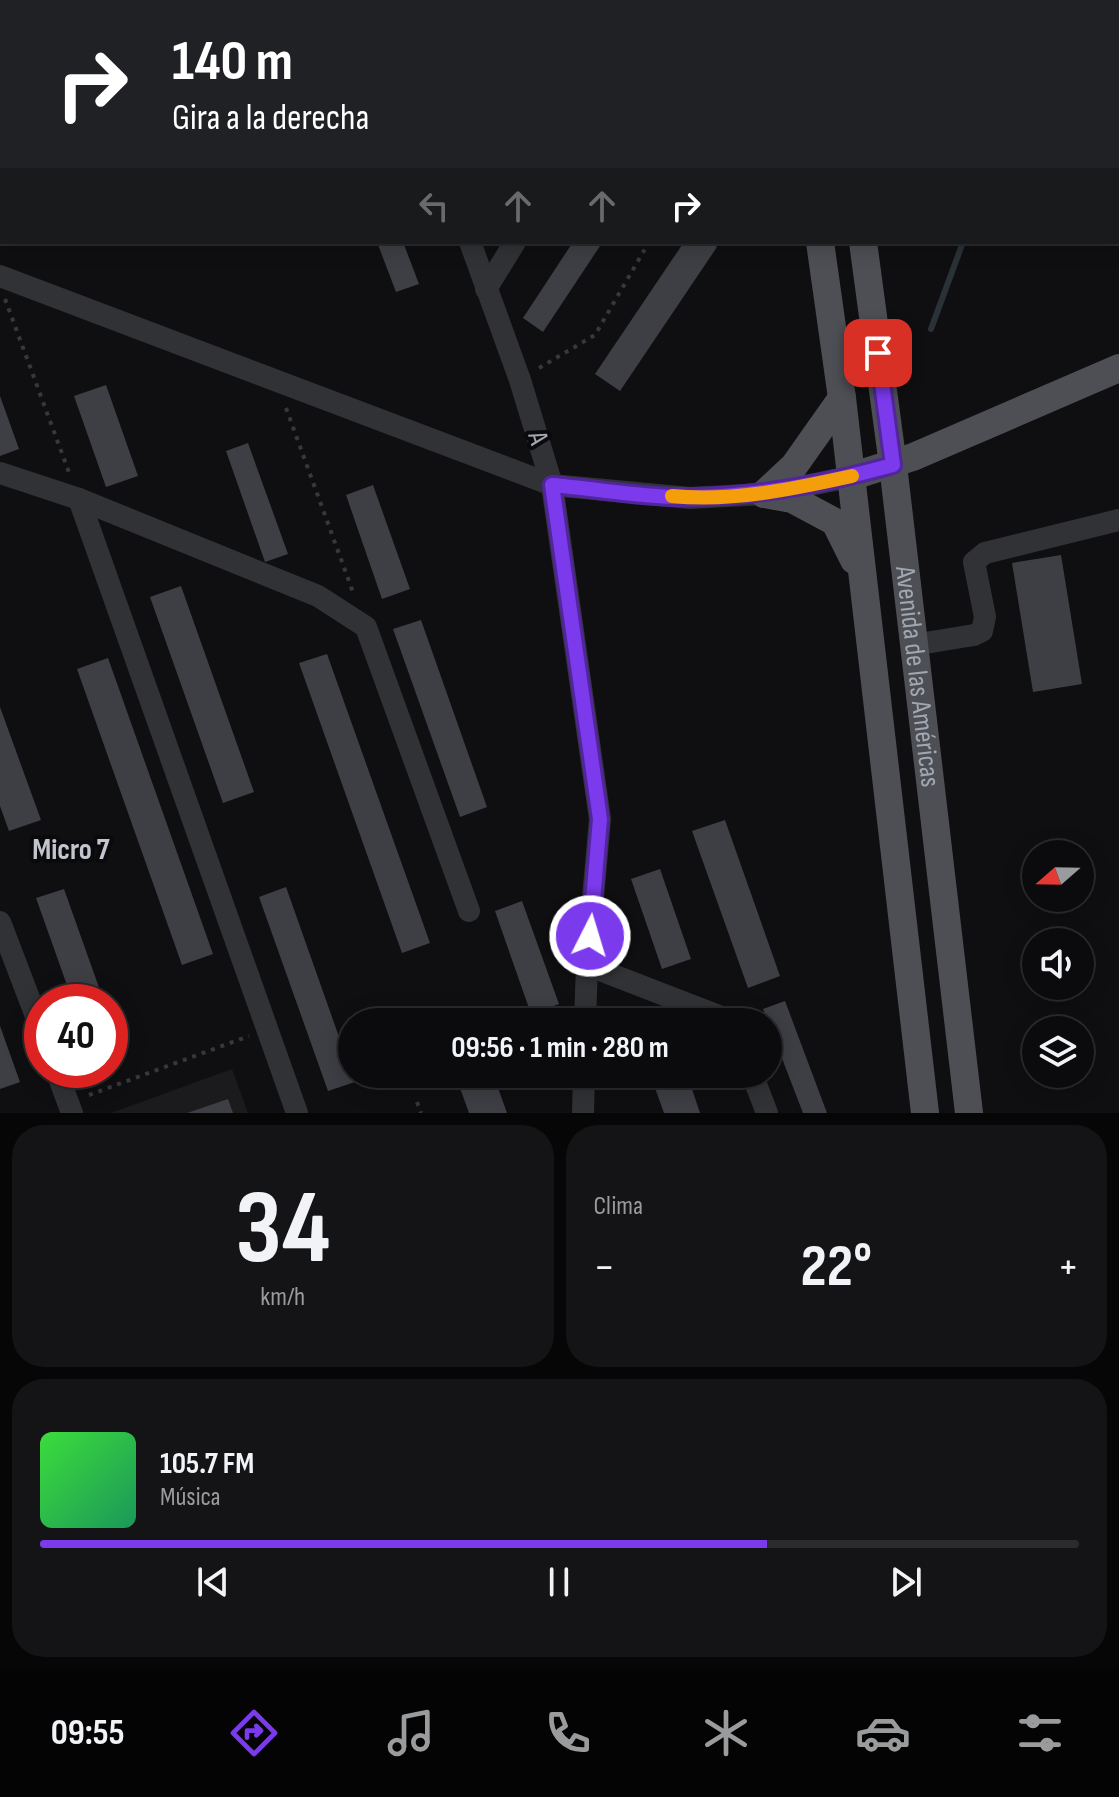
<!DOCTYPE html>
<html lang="es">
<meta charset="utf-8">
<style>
:root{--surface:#0b0b0d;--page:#141416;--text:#f1f3f6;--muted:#9a9b9d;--line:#2b2b2e;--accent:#7c3aed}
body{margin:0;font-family:"Sofia Sans Condensed",sans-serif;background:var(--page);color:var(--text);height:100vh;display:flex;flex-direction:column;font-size:30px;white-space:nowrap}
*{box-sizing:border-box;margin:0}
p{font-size:26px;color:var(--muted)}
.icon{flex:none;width:44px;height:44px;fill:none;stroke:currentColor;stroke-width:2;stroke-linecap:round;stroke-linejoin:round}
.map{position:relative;height:1113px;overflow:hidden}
.details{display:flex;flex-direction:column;gap:12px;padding:12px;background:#060607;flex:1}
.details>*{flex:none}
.banner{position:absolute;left:0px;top:0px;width:1120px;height:244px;box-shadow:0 4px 20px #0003,0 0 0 2px var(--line);background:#202124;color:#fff;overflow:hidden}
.needle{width:52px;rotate:250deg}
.buttons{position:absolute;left:1022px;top:840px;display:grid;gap:16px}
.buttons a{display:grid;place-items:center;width:72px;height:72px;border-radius:50%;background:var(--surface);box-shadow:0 4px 20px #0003,0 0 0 2px var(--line);font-size:40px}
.speed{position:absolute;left:24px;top:984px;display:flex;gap:16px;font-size:40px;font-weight:700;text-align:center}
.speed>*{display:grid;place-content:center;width:104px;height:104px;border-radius:50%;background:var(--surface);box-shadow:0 4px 20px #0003,0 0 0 2px var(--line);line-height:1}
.speed .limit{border:12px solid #d22;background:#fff;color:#111}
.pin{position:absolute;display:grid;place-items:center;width:68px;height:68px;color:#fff;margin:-34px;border-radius:16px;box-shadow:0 4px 12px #0006}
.me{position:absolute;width:88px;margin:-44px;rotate:5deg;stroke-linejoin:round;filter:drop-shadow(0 0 6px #0008)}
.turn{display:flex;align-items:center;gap:28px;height:168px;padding:0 40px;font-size:36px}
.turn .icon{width:104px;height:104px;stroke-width:2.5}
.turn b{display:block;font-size:56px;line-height:68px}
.lanes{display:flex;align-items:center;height:76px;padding:0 40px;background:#0003;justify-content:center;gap:40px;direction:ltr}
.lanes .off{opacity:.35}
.big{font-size:60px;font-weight:700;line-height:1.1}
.details .widget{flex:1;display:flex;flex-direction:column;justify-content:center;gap:12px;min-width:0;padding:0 28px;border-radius:32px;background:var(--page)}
.details .dial{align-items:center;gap:0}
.dial b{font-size:104px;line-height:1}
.song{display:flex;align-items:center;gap:24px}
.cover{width:96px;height:96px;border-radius:12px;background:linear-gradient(135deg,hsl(120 70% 55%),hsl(150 70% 35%))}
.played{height:8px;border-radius:4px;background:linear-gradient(90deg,var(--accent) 70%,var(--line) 70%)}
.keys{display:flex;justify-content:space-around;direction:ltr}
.heat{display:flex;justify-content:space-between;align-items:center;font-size:44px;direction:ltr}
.details .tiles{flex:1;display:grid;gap:12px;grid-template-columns:1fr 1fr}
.widget:last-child{grid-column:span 2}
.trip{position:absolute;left:338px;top:1008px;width:444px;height:80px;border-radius:40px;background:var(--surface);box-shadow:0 4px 20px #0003,0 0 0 2px var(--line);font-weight:700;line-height:80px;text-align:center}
.tabs{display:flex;height:128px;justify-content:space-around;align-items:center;background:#040405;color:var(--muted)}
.tabs .icon{width:56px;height:56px}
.tabs .selected{color:var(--accent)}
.tabs b{font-size:36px;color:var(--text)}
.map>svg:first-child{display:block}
.built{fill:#1b1b1e}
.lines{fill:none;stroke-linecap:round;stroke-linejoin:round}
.stream{stroke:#2a3238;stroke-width:6}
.building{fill:#3e3f44}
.path{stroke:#37383c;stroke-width:4;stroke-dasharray:4 6;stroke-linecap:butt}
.minor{stroke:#313235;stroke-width:22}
.major{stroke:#4d4f54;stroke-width:28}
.route-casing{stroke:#51269a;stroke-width:20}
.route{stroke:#7c3aed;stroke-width:14}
.slow{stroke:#f59e0b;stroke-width:14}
.labels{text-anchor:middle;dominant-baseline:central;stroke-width:8;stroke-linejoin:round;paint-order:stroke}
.street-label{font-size:28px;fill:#a1a7b1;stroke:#0a0a0c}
.neighbourhood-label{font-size:30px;font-weight:bold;fill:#c2c5cd;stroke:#0a0a0c}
</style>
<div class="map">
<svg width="1119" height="1113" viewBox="0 0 1119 1113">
<rect width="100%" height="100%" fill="#0f0f11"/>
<!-- built -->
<path class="built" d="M232 1069 248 1113H111Z"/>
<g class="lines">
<!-- stream -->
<g class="stream">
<path d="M1049 2 1050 0"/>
<path d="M931 329 963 242"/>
</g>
</g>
<!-- building -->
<g class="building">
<path d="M377 242H403L419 284 396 292Z"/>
<path d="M573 242H594L600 246 543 332 523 318Z"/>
<path d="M684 242H710L717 247 620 391 595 374Z"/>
<path d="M106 385 138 476 106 487 74 396Z"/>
<path d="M0 396 19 449 0 456Z"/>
<path d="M248 443 288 554 265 562 226 451Z"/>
<path d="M373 485 410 589 382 599 346 495Z"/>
<path d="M1061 555 1082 684 1033 692 1012 563Z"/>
<path d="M181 586 254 792 223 803 150 597Z"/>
<path d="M421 620 487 807 460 817 393 629Z"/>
<path d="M327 654 430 943 402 953 299 663Z"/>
<path d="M108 658 213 954 182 965 77 669Z"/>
<path d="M0 707 41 820 9 831 0 806Z"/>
<path d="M725 820 780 976 748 988 692 831Z"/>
<path d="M660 869 691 959 662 969 631 879Z"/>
<path d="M286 887 355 1082 328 1091 259 897Z"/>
<path d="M64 889 102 996 84 1002H73L36 898Z"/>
<path d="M522 901 559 1004 531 1014 495 911Z"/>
<path d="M785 1001 827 1113H803L763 1009Z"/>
<path d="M0 1026 20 1082 0 1089Z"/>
<path d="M455 1074H493L507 1113H469Z"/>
<path d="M650 1074H687L700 1113H664Z"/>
<path d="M228 1099 233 1113H187Z"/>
</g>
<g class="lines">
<!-- path -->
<g class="path">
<path d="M383 0 384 2"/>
<path d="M5 299 70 475"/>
<path d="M539 368 595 335 649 242"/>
<path d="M286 408 354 595"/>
<path d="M89 1095 249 1036"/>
<path d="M417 1102 421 1113"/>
</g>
<!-- minor -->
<g class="minor">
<path d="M225 0 226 2"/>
<path d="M543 0V2"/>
<path d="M470 242 520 380 552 485 600 819 587 965 585 1022"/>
<path d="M0 276 552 485 690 498 764 494 850 477"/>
<path d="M486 289 515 242"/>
<path d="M0 473 79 499 318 596 366 627 469 911"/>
<path d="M79 499 297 1113"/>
<path d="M913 645 974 635 982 631 985 617 974 562 985 553 1119 520"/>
<path d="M0 922 42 1032"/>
<path d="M587 965 724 1018 726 1022"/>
<path d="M56 1070 72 1113"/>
<path d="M752 1074 767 1113"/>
<path d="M583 1113 584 1074"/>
</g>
<!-- major -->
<g class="major">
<path d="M788 0V2"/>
<path d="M831 0V2"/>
<path d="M820 242 842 398 925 1113"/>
<path id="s1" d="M863 242 893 465 969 1113"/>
<path d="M850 477 913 457 1119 368"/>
<path d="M764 494 792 499 835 522 854 560"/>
<path d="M764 494 794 466 842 398"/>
</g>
</g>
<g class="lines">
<defs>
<path id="route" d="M590 936 600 819 552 485C598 489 647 498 693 497 762 496 827 483 893 465L878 353"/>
</defs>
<!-- route casing -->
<use href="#route" class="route-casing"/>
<!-- route -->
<use href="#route" class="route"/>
<!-- slow -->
<path class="slow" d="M672 496C733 502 793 489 852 476"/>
</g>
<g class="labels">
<!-- street labels -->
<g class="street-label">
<text transform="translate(538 438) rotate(73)">A</text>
<text stroke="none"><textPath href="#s1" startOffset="438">Avenida de las Américas</textPath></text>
</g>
<!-- neighbourhood labels -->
<g class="neighbourhood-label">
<text x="71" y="850">Micro 7</text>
</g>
</g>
</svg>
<div class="buttons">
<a><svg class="needle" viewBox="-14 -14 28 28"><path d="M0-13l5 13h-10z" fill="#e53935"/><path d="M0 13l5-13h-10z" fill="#9a9b9d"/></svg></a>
<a><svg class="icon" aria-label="sound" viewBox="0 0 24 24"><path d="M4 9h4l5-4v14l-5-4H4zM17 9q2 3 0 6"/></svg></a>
<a><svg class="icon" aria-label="layers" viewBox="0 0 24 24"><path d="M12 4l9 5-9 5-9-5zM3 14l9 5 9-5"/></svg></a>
</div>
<div class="speed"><div class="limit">40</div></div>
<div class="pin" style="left:878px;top:353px;background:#d93025"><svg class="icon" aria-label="arrive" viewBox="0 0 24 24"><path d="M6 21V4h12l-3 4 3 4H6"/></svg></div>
<svg class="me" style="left:590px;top:936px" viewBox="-20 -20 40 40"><circle r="17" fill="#7c3aed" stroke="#fff" stroke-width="3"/><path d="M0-11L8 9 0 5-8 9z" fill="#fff"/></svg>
<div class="trip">09:56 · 1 min · 280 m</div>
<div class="banner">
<div class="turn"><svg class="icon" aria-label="right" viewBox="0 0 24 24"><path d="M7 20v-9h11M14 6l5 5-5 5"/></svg><div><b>140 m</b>Gira a la derecha</div></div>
<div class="lanes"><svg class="icon off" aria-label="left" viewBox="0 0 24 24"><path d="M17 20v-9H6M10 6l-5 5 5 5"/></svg><svg class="icon off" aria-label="ahead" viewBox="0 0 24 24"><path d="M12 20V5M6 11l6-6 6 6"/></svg><svg class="icon off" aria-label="ahead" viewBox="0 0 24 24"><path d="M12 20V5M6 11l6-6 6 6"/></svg><svg class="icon" aria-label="right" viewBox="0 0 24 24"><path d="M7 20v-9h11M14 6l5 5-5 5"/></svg></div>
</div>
</div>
<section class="details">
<div class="tiles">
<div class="widget dial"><b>34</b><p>km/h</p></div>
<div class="widget"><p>Clima</p>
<div class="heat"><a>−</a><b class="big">22°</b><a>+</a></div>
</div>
<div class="widget">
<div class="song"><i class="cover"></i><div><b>105.7 FM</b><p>Música</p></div></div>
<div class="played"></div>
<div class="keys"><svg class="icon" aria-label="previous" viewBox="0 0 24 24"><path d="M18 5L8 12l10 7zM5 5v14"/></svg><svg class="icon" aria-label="pause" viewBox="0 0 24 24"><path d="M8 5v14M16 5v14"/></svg><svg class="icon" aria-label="next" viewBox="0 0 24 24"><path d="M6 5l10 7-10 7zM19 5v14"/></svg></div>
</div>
</div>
</section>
<nav class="tabs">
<b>09:55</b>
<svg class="icon selected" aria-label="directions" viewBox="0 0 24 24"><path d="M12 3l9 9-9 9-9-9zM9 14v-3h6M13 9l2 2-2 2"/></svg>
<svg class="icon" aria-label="music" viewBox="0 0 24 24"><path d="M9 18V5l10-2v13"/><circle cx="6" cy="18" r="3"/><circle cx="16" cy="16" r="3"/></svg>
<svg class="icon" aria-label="phone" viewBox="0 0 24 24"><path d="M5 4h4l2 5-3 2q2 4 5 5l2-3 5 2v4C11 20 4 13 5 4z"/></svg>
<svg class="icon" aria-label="climate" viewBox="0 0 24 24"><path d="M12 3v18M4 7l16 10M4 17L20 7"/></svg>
<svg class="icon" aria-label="car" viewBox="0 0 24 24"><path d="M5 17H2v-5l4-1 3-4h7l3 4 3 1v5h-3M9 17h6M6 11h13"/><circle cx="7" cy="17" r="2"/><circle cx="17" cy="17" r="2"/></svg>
<svg class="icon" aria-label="filters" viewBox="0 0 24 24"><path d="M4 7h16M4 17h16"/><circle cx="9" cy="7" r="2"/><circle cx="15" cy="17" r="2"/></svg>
</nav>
